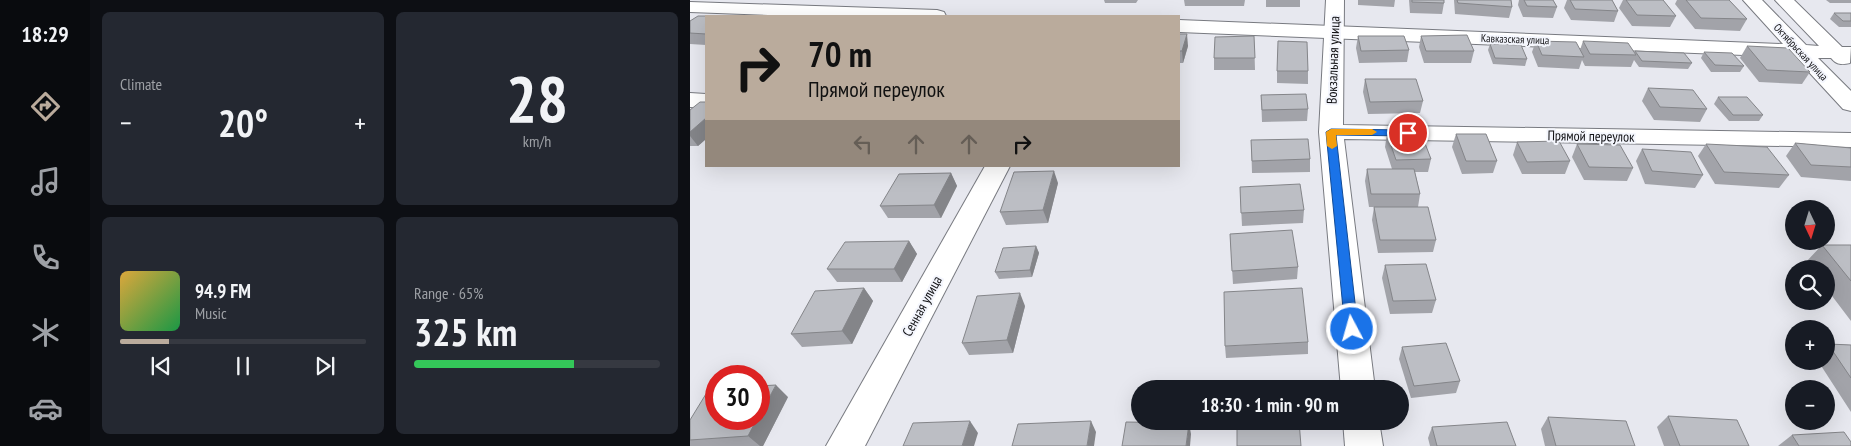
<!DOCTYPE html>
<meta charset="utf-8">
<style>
:root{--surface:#171b24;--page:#242831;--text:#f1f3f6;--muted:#9ea1a6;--line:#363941;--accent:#baab9c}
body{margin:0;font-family:"PT Sans Narrow",sans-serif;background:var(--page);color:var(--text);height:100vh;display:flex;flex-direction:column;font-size:19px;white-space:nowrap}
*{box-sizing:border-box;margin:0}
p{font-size:16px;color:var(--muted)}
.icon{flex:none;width:28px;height:28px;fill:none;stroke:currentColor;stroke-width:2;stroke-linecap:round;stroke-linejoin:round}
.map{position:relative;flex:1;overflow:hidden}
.details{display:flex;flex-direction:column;gap:12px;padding:12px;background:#0d0f14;width:600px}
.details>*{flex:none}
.hud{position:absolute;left:15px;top:15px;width:475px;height:152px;border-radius:0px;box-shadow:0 5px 20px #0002;background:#baab9c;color:#111;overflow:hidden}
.needle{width:32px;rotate:176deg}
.buttons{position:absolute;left:1095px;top:200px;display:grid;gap:10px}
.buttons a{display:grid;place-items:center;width:50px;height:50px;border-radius:50%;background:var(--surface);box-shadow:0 5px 20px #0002;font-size:25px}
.speed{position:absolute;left:15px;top:365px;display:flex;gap:10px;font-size:25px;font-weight:700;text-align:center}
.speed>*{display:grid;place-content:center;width:65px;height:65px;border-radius:50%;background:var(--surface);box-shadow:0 5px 20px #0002;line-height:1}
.speed .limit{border:8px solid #d22;background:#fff;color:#111}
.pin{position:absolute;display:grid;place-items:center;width:42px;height:42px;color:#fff;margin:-21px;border:2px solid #fff;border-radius:50%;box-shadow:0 1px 5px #0007}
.me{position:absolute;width:55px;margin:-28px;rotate:354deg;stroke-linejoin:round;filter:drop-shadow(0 0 4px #0008)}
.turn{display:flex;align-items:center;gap:18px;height:105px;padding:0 20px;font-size:22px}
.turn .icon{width:65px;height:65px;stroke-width:2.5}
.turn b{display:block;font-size:35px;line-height:42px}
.lanes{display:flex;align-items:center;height:48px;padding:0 20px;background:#0003;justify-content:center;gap:25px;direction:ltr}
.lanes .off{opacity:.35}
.big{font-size:38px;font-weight:700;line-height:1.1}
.details .widget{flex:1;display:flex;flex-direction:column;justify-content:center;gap:8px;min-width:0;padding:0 18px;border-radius:8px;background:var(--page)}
.details .dial{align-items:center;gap:0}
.dial b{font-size:65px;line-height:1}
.song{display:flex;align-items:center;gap:15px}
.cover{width:60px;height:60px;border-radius:8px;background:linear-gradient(135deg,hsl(40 70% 55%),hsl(140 70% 35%))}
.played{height:5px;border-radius:2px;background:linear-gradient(90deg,var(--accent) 20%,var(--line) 20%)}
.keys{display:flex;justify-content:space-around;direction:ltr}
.heat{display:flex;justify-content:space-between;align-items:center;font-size:28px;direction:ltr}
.charge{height:8px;border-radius:4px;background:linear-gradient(90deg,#34c759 65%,var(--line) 0)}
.details .tiles{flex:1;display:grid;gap:12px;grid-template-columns:repeat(2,1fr)}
.trip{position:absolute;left:441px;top:380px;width:278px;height:50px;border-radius:25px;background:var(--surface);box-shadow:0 5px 20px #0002;font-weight:700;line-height:50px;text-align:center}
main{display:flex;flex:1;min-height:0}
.tab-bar{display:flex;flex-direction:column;width:90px;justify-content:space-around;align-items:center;background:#090b0e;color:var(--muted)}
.tab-bar .icon{width:35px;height:35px}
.tab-bar .current{color:var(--accent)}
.tab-bar b{font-size:22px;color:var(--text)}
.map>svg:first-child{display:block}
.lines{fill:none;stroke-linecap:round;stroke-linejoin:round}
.minor-casing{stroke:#787a80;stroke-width:2}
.major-casing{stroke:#787a80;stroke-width:2}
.minor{fill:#fff;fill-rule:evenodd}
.major{fill:#fff;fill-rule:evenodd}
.wall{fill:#a2a3a9}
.shaded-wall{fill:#848589}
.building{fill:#bcbec4;stroke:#848589}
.route{fill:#1a73e8;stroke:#114b97}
.slow{fill:#f59e0b}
.labels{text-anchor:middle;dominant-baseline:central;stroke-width:4;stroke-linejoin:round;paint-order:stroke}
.far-street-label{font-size:11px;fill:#121215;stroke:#f4f6fd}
.street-label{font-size:14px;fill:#121215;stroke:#f4f6fd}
</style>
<main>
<nav class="tab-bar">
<b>18:29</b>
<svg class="icon current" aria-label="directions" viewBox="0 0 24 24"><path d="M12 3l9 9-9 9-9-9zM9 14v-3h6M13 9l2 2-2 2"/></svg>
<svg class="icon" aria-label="music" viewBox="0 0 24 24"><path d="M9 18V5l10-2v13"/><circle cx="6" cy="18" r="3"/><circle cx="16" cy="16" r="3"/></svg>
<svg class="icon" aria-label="phone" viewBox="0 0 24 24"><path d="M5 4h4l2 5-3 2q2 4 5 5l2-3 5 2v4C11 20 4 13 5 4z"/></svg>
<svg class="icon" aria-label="climate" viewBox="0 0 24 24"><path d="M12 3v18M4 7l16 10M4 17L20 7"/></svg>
<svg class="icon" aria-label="car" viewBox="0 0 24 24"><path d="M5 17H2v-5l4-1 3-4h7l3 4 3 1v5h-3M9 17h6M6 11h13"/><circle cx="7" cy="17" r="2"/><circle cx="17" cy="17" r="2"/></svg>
</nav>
<section class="details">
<div class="tiles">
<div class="widget"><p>Climate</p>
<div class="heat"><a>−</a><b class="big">20°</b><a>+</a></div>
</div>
<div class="widget dial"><b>28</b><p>km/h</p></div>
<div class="widget">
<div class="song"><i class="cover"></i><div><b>94.9 FM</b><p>Music</p></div></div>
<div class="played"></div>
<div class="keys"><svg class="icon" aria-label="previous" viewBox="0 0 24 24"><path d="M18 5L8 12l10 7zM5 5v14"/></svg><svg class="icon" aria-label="pause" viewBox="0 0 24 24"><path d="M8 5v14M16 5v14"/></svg><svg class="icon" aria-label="next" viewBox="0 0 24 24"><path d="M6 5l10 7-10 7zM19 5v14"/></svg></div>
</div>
<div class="widget"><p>Range · 65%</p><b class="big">325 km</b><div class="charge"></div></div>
</div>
</section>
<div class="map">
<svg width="1161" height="446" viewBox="0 0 1161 446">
<rect width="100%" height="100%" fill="#e7e8ef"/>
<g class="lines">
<defs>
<g id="minor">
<path d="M636 0H654L653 125 1161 133V147L654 139 685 389H651L629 132Z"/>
<path d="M0 93 16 94V108L0 107Z"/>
<path d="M295 166H320L175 446H136Z"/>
<path d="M653 421H689L693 446H655Z"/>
</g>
<g id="major">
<path d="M1053 0H1072L1116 45 1129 46 1085 0H1104L1152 47H1161L1160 63C1152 65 1147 65 1141 58H1128L1161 91V111L1153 109 1105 57 489 32V20L1093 44Z"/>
<path d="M0 2 247 10 254 12 256 16H103L0 12Z"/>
</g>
</defs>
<!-- minor casing -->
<use href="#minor" class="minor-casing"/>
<!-- major casing -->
<use href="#major" class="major-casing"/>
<!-- minor -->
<use href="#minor" class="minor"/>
<!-- major -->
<use href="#major" class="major"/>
</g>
<!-- wall -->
<g class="wall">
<path d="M414 0H448L446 3H415Z"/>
<path d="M494 0H555L554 6H495Z"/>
<rect x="576" y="0" width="34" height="7"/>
<path d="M668 0H705L704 7 668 5Z"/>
<path d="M719 0H754V3L752 14 720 13Z"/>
<path d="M764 0H821L822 7 819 18 765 14Z"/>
<path d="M829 0H863L867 7 863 18 833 17 828 5Z"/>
<path d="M877 0H922L928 11 924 22 881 20 874 8Z"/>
<path d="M933 0H973L986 16 980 27 942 26 929 8Z"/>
<path d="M987 0H1039L1057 19 1050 31 1005 29 985 4Z"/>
<path d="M1136 0H1161V3H1140Z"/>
<path d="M1144 13H1161V27H1149L1140 19Z"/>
<path d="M16 16V45L0 44V21Z"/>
<path d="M489 34 498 46 493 63H489Z"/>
<path d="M564 36 565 70H524V58Z"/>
<path d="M668 36 719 50 717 62 669 63 666 48Z"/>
<path d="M731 36 784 51 781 63H734L729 47Z"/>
<path d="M846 41 890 50 893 41 945 53V51L1002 63 998 69 949 67 944 60 941 67 895 66 892 60 889 69 848 67 842 52Z"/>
<path d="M800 44 837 59 835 66 803 64 798 50Z"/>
<path d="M1057 46 1120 72 1112 84 1069 82 1050 58Z"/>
<path d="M1014 52 1054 66 1050 72H1021L1011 58Z"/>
<path d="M587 71H618V84L587 83Z"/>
<path d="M675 79 733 101 730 113 678 114 673 92Z"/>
<path d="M958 88 1017 109 1010 122 964 120 952 101Z"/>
<path d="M571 95 618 109 617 121 572 122Z"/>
<path d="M1028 97 1073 115 1069 121H1039L1024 104Z"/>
<path d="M16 102V139L8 146H0V110Z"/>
<path d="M697 134 741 159 738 172H725L730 194 728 207H679L675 181 677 169H702L695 147Z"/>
<path d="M766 134 807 161 803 173 772 174 762 147Z"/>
<path d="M561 140 620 159V172L562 173Z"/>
<path d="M827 142 880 161 875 174H832L823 155Z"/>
<path d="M1105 143 1161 148V181L1111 177 1096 156Z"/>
<path d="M887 144 943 168 937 181 894 180 882 157Z"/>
<path d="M1016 144 1099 175 1089 188 1025 184 1008 156Z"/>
<path d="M952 149 1013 175 1005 188 955 184 946 161Z"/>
<path d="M337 166H372L337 167Z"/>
<path d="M261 173 267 186 251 218H198L190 206Z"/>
<path d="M368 183 358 223 316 225 310 212Z"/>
<path d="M550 187 614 210 613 223 552 226Z"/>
<path d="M684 207 746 240 743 252 688 253 682 220Z"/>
<path d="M540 234 608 267 607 279 543 284Z"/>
<path d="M219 241 227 254 212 282H147L137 269Z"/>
<path d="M1132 245H1161V321L1136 288V269H1122L1116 262Z"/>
<path d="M346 246 349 253 342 277 309 279 305 272Z"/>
<path d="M695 265 746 300 742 313 700 314 692 278Z"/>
<path d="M174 288 183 301 162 344 112 347 101 334Z"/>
<path d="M335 306 323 353 279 355 272 343Z"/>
<path d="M618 342V354L536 358 535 346Z"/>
<path d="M1138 344 1161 345V412L1128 361H1136V346Z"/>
<path d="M712 347 770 381 766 393 721 398 709 359Z"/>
<path d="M98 397 73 446H0V420Z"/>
<path d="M978 416 1059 446H974L967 427Z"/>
<path d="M858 417 945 446H855L851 429Z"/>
<path d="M742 427 826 446H740L738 438Z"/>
<path d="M1102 435 1161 446H1088Z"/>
</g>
<!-- shaded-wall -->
<g class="shaded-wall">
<path d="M497 34 498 46 493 63 492 51Z"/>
<path d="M16 118V139L8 146 0 136V132Z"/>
<path d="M364 171 368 183 358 223 353 210Z"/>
<path d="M261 173 267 186 251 218 244 205Z"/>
<path d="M219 241 227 254 212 282 204 269Z"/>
<path d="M346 246 349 253 342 277 340 270Z"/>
<path d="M174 288 183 301 162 344 152 331Z"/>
<path d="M330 293 335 306 323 353 317 340Z"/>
<path d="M86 385 98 397 73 446H70L58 436 67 419H69V416Z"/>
<path d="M280 421 288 433 284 446H272Z"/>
<path d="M401 421 406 432 404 446H397Z"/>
<path d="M499 423 501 434 500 446H496Z"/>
</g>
<!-- building -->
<g class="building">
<path d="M722 0H754V3L722 2Z"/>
<path d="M767 0H821L822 7 768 3Z"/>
<path d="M834 0H863L867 7 837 6Z"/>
<path d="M880 0H922L928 11 885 9Z"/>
<path d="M936 0H973L986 16 947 15Z"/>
<path d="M996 0H1039L1057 19 1011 18Z"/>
<path d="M1144 13H1161V21H1153Z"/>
<path d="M8 16H16V34L0 33V21Z"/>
<path d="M489 34H497L492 51H489Z"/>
<path d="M777 35 784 51H736L731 36Z"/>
<path d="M564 36 565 58H524L525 37Z"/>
<path d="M668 36H714L719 50 671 51Z"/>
<path d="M588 41 617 42 618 71H587Z"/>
<path d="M846 41 886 42 894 57 852 55Z"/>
<path d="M893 41 938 43 946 55 900 54Z"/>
<path d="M800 44 831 45 837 59 805 58Z"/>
<path d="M1057 46 1098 48 1120 72 1077 70Z"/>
<path d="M945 51 994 53 1002 63 952 61Z"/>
<path d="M1014 52 1042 53 1054 66 1025 65Z"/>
<path d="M675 79H726L733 101 680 102Z"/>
<path d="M958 88 1003 90 1017 109 970 107Z"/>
<path d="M616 94 618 109 572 110 571 95Z"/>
<path d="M1028 97H1057L1073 115H1043Z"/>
<path d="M10 102H16V118L0 132V110Z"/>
<path d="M731 133 741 159 706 160 697 134Z"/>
<path d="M766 134H796L807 161H776Z"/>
<path d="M618 139 620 159 562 161 561 140Z"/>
<path d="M869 141 880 161 837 162 827 142Z"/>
<path d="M1105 143 1161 148V167L1121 165Z"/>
<path d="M887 144 930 145 943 168 899 167Z"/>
<path d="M1016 144 1077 147 1099 175 1034 172Z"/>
<path d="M952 149 1001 152 1013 175 962 171Z"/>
<path d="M677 169H724L730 194H681Z"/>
<path d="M364 171 353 210 310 212 324 172Z"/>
<path d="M261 173 244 205 190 206 209 174Z"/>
<path d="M610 184 614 210 551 213 550 187Z"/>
<path d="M684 207H738L746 240H690Z"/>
<path d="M602 230 608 267 542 271 540 234Z"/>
<path d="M219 241 204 269H137L155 242Z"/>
<path d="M1132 245H1161V281Z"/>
<path d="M346 246 340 270 305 272 313 248Z"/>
<path d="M736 264 746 300 703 301 695 265Z"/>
<path d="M174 288 152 331 101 334 125 291Z"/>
<path d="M612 288 618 342 535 346 534 292Z"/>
<path d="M330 293 317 340 272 343 287 296Z"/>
<path d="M756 343 770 381 724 386 712 347Z"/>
<path d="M1138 344 1161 345V378Z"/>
<path d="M86 385 69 416V386Z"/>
<path d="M26 388V419H67L58 436 0 440V420L19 389Z"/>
<path d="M978 416 1047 420 1059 446H990Z"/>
<path d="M858 417 936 421 945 446H866Z"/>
<path d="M280 421 272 446H213L223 423Z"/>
<path d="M401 421 397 446H322L328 424Z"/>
<path d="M586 421H609L611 446H547V423Z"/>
<path d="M436 422 499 423 496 446H432Z"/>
<path d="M817 422 826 446H747L742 427Z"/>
<path d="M1154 432 1161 442V446H1109L1102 435Z"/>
</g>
<!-- route -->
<path class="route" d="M641 129 718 130 723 133 718 136 646 135 668 329 666 333 662 335 657 333 655 329 636 132Z"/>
<!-- slow -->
<path class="slow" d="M641 129H682L687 132 682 135H646L647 146 642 149 637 146 636 132Z"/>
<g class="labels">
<!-- far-street labels -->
<g class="far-street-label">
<text transform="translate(825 39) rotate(2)">Кавказская улица</text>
<text transform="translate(1111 52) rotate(47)">Октябрьская улица</text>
</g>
<!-- street labels -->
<g class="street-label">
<text transform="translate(643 60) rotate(-88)">Вокзальная улица</text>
<text transform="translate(901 136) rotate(1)">Прямой переулок</text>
<text transform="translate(232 306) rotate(-61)">Сенная улица</text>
</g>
</g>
</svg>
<div class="buttons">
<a><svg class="needle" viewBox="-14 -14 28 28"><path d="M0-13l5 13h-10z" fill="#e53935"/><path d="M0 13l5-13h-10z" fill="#9ea1a6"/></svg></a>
<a><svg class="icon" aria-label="search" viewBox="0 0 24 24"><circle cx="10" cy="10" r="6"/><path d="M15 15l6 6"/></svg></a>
<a>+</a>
<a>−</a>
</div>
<div class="speed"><div class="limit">30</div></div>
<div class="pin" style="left:718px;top:133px;background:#d93025"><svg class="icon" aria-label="arrive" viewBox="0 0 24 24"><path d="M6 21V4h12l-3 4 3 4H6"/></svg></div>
<svg class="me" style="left:662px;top:329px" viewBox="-20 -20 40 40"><circle r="17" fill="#1a73e8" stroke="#fff" stroke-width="3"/><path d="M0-11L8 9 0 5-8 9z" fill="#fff"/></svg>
<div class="trip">18:30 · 1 min · 90 m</div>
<div class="hud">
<div class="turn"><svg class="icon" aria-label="right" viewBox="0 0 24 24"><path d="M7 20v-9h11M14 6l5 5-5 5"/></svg><div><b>70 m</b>Прямой переулок</div></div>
<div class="lanes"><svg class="icon off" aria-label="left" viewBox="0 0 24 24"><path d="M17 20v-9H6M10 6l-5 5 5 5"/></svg><svg class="icon off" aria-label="ahead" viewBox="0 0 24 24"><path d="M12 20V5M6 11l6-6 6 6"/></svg><svg class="icon off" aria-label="ahead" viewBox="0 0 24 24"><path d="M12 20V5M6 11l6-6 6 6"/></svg><svg class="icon" aria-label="right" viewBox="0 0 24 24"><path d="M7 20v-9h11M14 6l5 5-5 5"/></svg></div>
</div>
</div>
</main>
